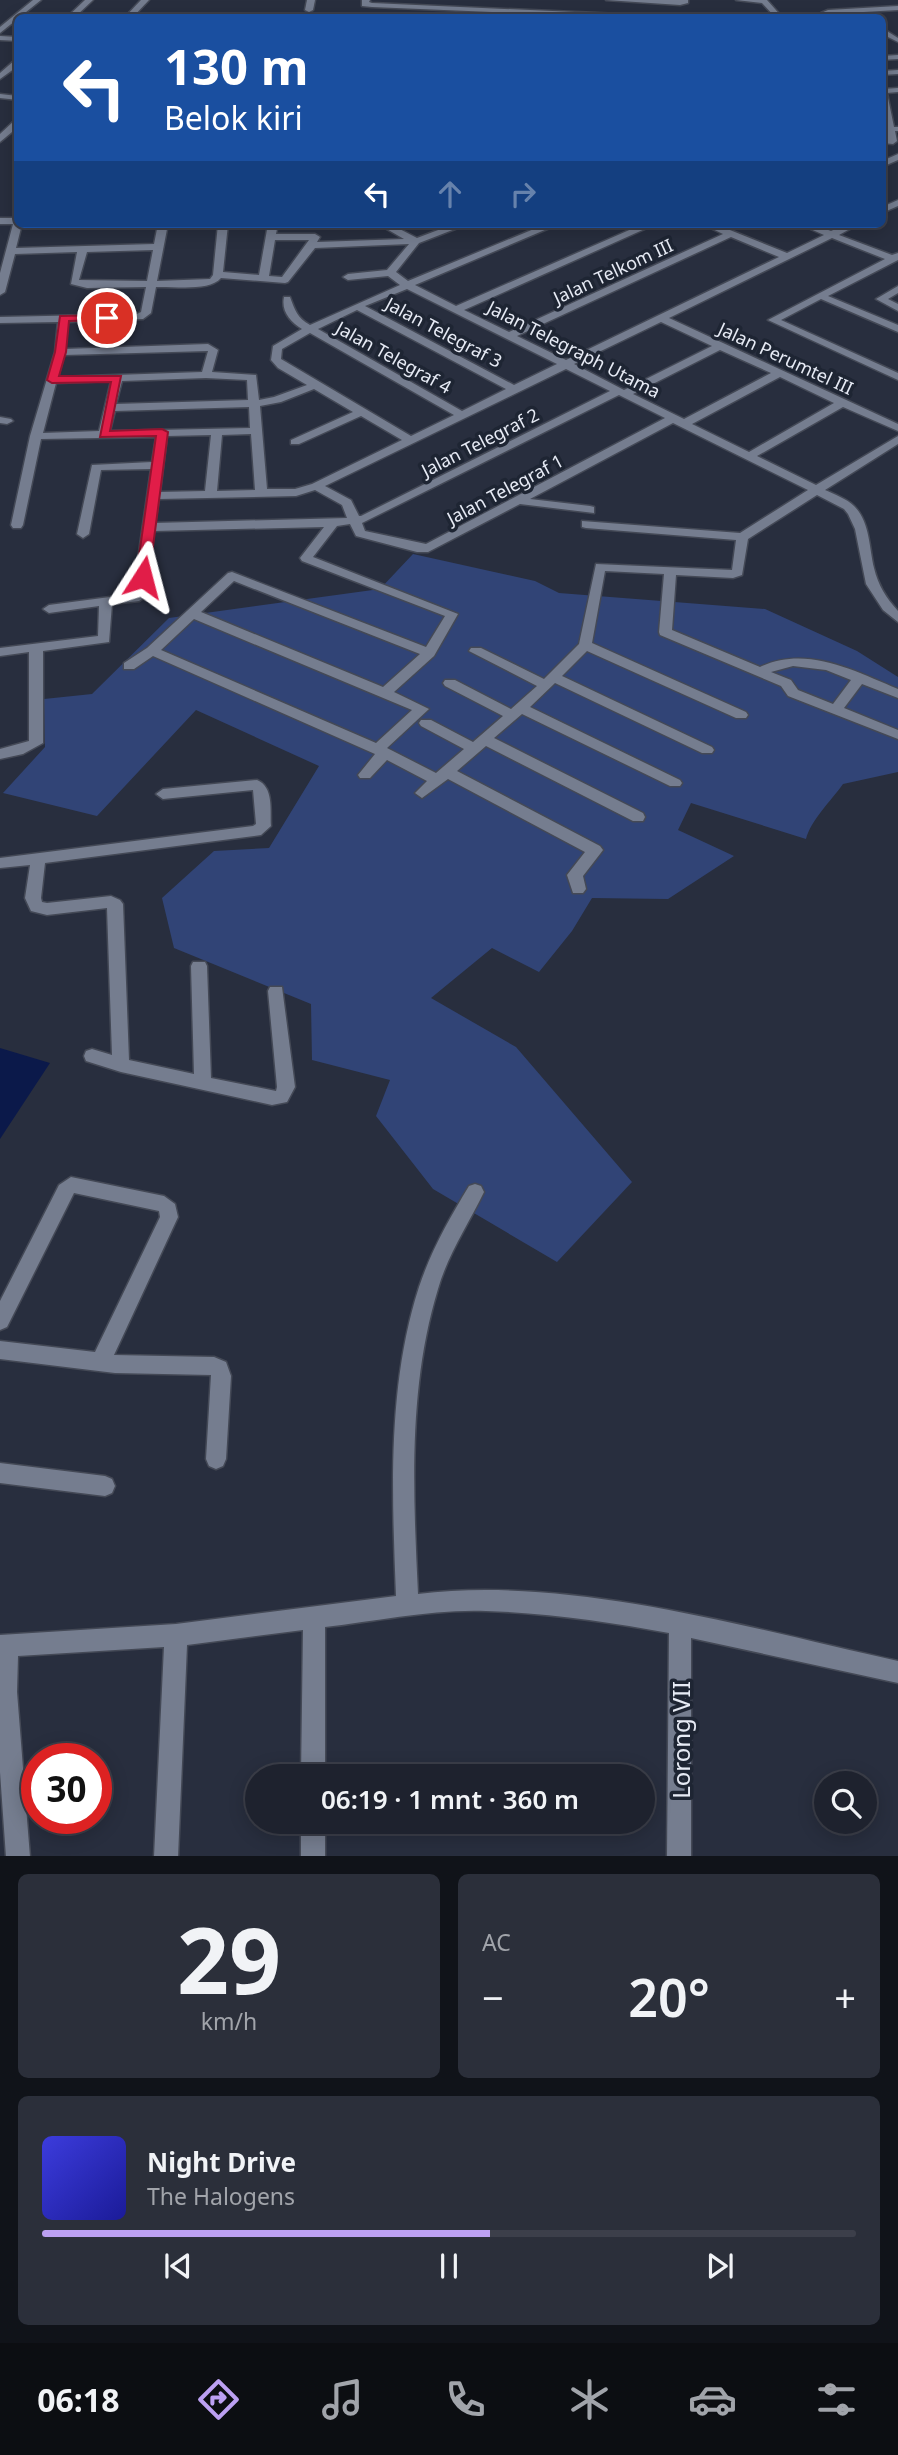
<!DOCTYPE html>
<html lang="id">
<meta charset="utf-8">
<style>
:root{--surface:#1e222e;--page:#2b2f3a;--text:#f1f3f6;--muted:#a1a4aa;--line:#3c3f4a;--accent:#bca0f2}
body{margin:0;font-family:"Noto Sans",sans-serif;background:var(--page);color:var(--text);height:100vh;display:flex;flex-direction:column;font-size:26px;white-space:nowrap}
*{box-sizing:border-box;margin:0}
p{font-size:23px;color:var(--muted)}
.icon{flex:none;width:38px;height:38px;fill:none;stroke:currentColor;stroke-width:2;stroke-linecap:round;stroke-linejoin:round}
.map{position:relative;height:1856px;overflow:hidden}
.panel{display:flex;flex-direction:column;gap:18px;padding:18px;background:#101319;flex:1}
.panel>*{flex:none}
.guide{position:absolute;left:14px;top:14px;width:872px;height:214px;border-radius:10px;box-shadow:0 4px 18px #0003,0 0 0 2px var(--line);background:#1a4fa0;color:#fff;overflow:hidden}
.tools{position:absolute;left:814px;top:1771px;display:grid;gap:14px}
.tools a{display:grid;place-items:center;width:63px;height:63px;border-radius:50%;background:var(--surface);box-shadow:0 4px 18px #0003,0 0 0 2px var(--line);font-size:35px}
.speed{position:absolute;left:21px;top:1743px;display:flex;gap:14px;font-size:35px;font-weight:700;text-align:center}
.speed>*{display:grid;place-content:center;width:91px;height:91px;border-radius:50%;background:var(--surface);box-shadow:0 4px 18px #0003,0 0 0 2px var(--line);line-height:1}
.speed .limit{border:10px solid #d22;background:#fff;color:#111}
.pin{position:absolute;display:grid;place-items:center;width:60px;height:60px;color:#fff;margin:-30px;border:4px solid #fff;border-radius:50%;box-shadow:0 2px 7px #0007}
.me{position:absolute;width:77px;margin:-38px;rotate:9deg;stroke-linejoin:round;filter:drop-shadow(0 0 5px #0008)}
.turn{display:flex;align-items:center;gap:24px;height:147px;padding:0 35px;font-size:32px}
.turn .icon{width:91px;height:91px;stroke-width:2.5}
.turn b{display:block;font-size:49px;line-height:60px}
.lanes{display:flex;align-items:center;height:66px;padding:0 35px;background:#0003;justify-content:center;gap:35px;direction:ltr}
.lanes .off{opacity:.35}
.big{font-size:52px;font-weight:600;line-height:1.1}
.panel .tile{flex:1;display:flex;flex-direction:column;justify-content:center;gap:10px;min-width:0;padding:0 24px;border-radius:10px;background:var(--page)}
.panel .dial{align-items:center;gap:0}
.dial b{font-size:91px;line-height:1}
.song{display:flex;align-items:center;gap:21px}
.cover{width:84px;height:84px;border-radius:10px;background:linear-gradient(135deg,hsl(240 70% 55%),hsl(240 70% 35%))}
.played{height:7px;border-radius:4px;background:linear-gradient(90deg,var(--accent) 55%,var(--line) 55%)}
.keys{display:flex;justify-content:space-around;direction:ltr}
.heat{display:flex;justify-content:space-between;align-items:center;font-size:38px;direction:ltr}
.panel .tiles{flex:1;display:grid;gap:18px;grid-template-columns:1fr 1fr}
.tile:last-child{grid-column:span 2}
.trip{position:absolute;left:245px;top:1764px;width:410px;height:70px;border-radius:35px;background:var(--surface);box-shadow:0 4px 18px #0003,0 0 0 2px var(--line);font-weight:600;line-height:70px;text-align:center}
.dock{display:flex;height:112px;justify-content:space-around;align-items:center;background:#0c0e12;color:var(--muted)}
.dock .icon{width:49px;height:49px}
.dock .on{color:var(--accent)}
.dock b{font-size:32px;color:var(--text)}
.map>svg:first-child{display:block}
.green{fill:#314476}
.water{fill:#0b194a}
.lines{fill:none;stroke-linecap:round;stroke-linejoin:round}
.street-casing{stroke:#444956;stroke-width:3}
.street{fill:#757d8f;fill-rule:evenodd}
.route{fill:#e11d48;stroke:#92132f;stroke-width:2}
.labels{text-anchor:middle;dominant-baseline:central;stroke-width:7;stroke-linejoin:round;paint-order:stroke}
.far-street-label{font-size:18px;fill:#e7ebf5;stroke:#1e2533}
.near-street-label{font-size:24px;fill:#e7ebf5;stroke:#1e2533}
</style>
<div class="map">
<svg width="898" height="1857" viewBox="0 0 898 1857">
<rect width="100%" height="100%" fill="#282e3e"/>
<!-- green -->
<path class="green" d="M413 554 535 581 559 593 765 609 857 651 898 677V772L843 784C831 801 811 820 806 839L691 803 678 830 734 856 668 899 592 898 572 931 539 972 492 948 431 998 516 1047 632 1182 557 1262 433 1189 376 1116 390 1080 312 1060 311 1004 174 948 162 898 214 851 269 848 319 766 196 710 97 816 3 793 45 747 44 699 92 694 169 618 380 589Z"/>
<!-- water -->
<path class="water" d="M0 1048 50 1063 0 1139Z"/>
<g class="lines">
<defs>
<g id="street">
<path d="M33 0H41L0 33V27Z"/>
<path d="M85 0H93L74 18H66Z"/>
<path d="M141 0H149L132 18H124Z"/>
<path d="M307 0H315L313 10 309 12 305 10Z"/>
<path d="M362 0H370L369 2 372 3 709 18H637L372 7 362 6Z"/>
<path d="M606 0H688V3L680 5Z"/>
<path d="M736 0H767L783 18H776L762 3Z"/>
<path d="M898 6V10L829 14 831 18H824L821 13 828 10Z"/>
<path d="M882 28 898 38V42L882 34Z"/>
<path d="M0 36 18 37V41L0 40Z"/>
<path d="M898 55V59L882 60V56Z"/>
<path d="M15 60H18V66L0 79V73Z"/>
<path d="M898 70V74L882 75V71Z"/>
<path d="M898 88V92L887 93 894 127H898V131H895L897 141 893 144 882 143V137L888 138 882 108V89Z"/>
<path d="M0 94 18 96V100L0 98Z"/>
<path d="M15 120H18V127L0 142V134Z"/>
<path d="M898 154V160L882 167V161Z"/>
<path d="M898 200V206L882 213V207Z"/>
<path d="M0 218H18V224H22L16 248 154 244 158 224H168L157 281 210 279 213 275 218 224H228L223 272 259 275 268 224H278L276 234H315L320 237 317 242 404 239 378 224H390L417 238 454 224H468L419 243 396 272 408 281 546 224H559L415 285 456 306 643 224H656L464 310 509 332 723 234 702 224H715L787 253 824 235 799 224H812L831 231 847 224H859L839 235 892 255 898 253V260L828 296 898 325V332L821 299 781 320 898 373V380L768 320 885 259 832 238 669 318 898 424V431L843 407 757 456 816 485 898 436V444L825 490C834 494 847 499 854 506 870 522 869 547 874 568 878 585 886 598 898 611V622L883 610 866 584 855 529 848 514 844 509 817 495 748 539 742 575 733 578 676 575 672 630 760 667C807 645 854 671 898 689V698L862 684 844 708 898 730V739L788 696 781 686 660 635 659 632 664 574 605 571 592 643 746 712 748 715 746 718H736L587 651 562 676 712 747 714 750 712 753H702L555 683 530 707 680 780 682 783 680 786H670L522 714 494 738 643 813 645 817 643 821H633L486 746 457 771 600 846 603 850 600 854 583 876 586 889 583 893H573L567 875 585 852 448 779 422 798 415 793 427 781 387 760 370 778H360L358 775 375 754 153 656 134 669H124V663L147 648 228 573 232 572 426 647 445 616 302 561 300 558 324 527 154 531 145 597 139 601 112 604 109 642 43 651V743L23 754 0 759V749L29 741V652L0 656V648L98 636 99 606 49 613 43 609 49 605 133 594 151 469 101 470 89 534 83 538 77 534 92 465 152 462 156 437 41 439 23 525 21 528H13L11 525 30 436 55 352 58 322 0 323V317L137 314 141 312 146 287 87 288 71 284 77 252 15 254 5 292 0 295V273L13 224H0ZM731 237 779 257 566 360 517 336ZM275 240H309L282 277 269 276ZM409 244 387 270 348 274 343 277 348 280 388 276 400 285 310 325C297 318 295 310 290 297H284C281 311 290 322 302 329L273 346 271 360 278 368 307 385 274 397 259 400 256 375 212 372 218 350 208 344 65 349 68 322 143 319 151 313 156 287C173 286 209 292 221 278L285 283 288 282 315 248ZM153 250 147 281 79 280 87 252ZM407 289 557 364 514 385 365 306ZM357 310 506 389 462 411 318 329ZM661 322 712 346 624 390 574 364ZM310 333 454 415 411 436 281 359 282 349ZM720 350 771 373 684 419 633 394ZM208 351 202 372 58 377 64 355ZM566 369 610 391 361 516H359L351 500 325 486ZM780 377 834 403 749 452 692 424ZM206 378 247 380 248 400 116 404 122 381ZM111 381 99 431 43 433 56 383ZM314 389 353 412 291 440V444H299L361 416 402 440 312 484 295 489H267L260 406 281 402ZM619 395 665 418 426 544 365 531 362 523ZM249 407 250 428 110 431 115 411ZM673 423 808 490 740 533 582 521V527L586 528 736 540 732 570 596 564 579 644 544 679 481 648H471L469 651 537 686 511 709 455 680H445L443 683 445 686 503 716 473 742 431 720H421L419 723 421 726 464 749 436 773 387 748 429 709 394 692 434 656 458 614 313 557 337 526 350 524 356 536 417 552H428L520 504 594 513V507L590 506 530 499ZM251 434 255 490 217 491 222 435ZM211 435 205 491 160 492 167 436ZM315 490 342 505 347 518 155 523 159 499 296 496ZM234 581 420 654 383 687 201 612ZM194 619 412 710 376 743 161 650ZM793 666 826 670 851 680 833 704 798 690 791 680 771 672Z"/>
<path d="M898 286V293L888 299 898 304V311L876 299Z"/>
<path d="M0 417 11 419 13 421 7 424 0 423Z"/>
<path d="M257 780C274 787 270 810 271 826L261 835 45 863 41 898 42 902 47 903 111 896 120 900 123 904 129 1060 194 1074 191 966 193 962H205L207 966 211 1078 276 1091 277 1087 268 991 270 987H282L295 1087 287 1102 272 1105 121 1072 86 1061 84 1056 86 1051 92 1049 112 1055 107 908 47 915 31 911 25 898 30 865 0 868V858L253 826 256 824 253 790 163 799 156 794 163 789Z"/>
<path d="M71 1177 164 1196 175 1204 178 1217 114 1355 214 1357 226 1362 231 1376 226 1459 223 1466 216 1469 209 1466 206 1459 211 1375 115 1373 0 1359V1341L95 1352 160 1217 159 1211 74 1193 7 1327 0 1330V1301L59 1185Z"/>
<path d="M475 1184 481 1186 484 1192C468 1225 448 1254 438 1289 408 1387 413 1492 418 1594 569 1575 749 1628 898 1661V1683L691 1638V1857H667L669 1633C609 1622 548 1613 486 1611 433 1609 378 1621 325 1627V1776H301L303 1630 187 1645 178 1857H154L164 1647 18 1656 17 1692 30 1857H6L0 1772V1635L176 1624 396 1596C392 1494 387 1386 419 1287 431 1251 449 1219 469 1186Z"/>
<path d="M0 1463 105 1476 112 1479 115 1486 112 1493 105 1496 0 1483Z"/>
<rect x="301" y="1822" width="24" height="35"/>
</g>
</defs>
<!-- street casing -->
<use href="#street" class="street-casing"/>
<!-- street -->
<use href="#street" class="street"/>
</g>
<!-- route -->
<path class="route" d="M107 315 111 316V320L69 321 66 352 59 376H121L110 431 162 429 168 432 149 577 143 580 136 577 156 436 100 437 111 382 52 383 47 380 55 352 60 316Z"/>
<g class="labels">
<!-- far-street labels -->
<g class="far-street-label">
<text transform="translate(613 271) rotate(-25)">Jalan Telkom III</text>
<text transform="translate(444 332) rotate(28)">Jalan Telegraf 3</text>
<text transform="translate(574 349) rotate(27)">Jalan Telegraph Utama</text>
<text transform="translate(394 357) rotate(29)">Jalan Telegraf 4</text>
<text transform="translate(786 358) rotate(25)">Jalan Perumtel III</text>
<text transform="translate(480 442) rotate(-27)">Jalan Telegraf 2</text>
<text transform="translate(505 489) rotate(-28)">Jalan Telegraf 1</text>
</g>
<!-- near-street labels -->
<g class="near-street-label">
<text transform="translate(680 1740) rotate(-90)">Lorong VII</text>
</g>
</g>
</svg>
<div class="tools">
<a><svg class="icon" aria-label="search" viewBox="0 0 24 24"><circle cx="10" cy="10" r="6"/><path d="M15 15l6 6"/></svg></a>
</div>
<div class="speed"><div class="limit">30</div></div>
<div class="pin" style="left:107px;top:318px;background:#d93025"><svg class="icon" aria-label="arrive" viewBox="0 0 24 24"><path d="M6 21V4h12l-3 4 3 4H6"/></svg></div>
<svg class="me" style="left:143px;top:577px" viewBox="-20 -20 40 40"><path d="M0-17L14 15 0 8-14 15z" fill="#e11d48" stroke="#fff" stroke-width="4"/></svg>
<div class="trip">06:19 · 1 mnt · 360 m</div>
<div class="guide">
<div class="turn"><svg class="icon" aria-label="left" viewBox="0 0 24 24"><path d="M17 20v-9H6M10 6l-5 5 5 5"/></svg><div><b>130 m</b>Belok kiri</div></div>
<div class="lanes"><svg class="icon" aria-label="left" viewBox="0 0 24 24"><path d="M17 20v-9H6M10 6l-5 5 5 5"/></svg><svg class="icon off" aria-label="ahead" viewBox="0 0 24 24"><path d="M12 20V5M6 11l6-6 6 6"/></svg><svg class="icon off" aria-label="right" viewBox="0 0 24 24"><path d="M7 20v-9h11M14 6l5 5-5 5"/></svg></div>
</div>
</div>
<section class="panel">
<div class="tiles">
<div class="tile dial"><b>29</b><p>km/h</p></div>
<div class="tile"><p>AC</p>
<div class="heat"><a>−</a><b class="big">20°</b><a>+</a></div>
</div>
<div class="tile">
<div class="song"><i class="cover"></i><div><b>Night Drive</b><p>The Halogens</p></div></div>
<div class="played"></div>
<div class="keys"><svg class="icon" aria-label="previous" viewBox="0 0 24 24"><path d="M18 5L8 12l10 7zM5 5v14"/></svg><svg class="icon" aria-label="pause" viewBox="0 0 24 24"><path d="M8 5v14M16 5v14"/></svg><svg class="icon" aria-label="next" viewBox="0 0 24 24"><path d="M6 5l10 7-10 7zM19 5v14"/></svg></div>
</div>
</div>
</section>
<nav class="dock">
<b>06:18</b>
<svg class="icon on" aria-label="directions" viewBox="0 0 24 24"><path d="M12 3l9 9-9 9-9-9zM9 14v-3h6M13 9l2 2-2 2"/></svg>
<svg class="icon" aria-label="music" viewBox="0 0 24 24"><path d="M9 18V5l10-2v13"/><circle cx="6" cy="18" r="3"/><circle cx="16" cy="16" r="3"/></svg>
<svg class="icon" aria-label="phone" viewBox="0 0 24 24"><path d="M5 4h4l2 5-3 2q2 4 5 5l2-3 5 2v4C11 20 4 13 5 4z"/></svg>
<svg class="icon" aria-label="climate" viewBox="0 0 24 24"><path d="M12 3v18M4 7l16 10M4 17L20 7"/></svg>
<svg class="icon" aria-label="car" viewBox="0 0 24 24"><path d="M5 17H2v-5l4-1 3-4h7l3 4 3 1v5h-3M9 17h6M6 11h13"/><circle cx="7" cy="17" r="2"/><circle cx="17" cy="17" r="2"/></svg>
<svg class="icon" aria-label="filters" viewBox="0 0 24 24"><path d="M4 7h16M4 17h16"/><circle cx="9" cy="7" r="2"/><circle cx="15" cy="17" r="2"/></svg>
</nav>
